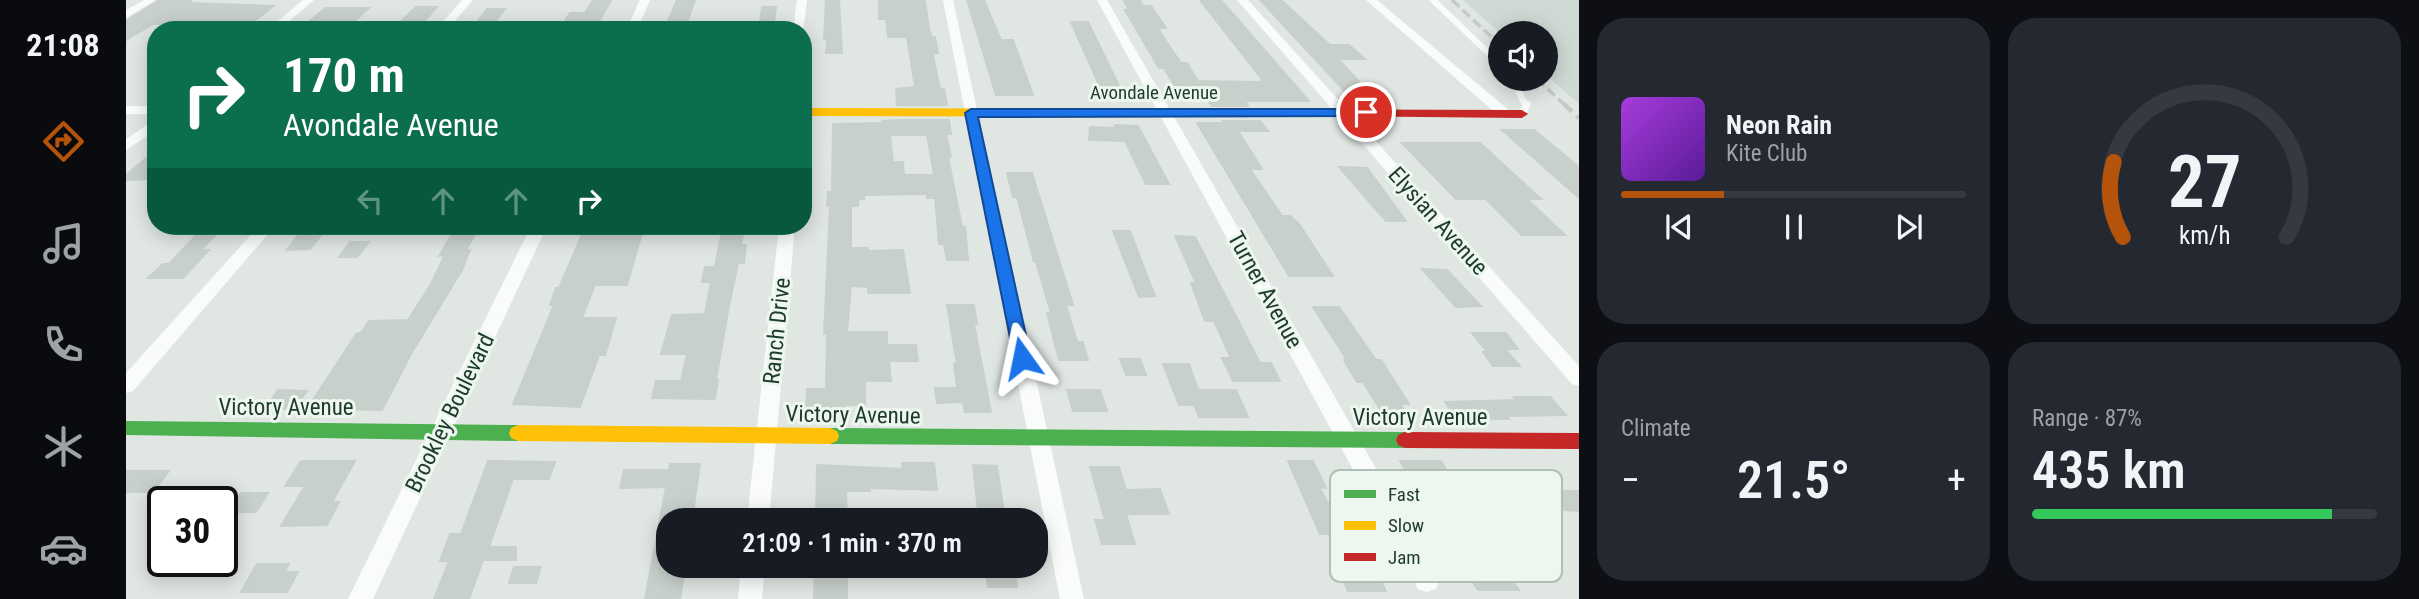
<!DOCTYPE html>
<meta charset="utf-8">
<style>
:root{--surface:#171b24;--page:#242831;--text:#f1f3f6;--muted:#9ea1a6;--line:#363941;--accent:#b45309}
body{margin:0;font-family:"Roboto Condensed",sans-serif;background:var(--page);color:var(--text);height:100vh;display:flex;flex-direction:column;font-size:26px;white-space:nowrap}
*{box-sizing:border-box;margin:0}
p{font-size:23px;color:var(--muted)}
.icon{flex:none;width:38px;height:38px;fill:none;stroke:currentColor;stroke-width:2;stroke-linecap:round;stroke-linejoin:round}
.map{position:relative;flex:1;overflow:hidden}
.panel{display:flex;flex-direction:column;gap:18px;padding:18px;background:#0d0f14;width:840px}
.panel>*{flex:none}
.top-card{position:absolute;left:21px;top:21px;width:665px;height:214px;border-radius:28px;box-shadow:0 4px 18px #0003;background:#0b6e4f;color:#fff;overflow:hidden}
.controls{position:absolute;left:1362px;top:21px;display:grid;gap:14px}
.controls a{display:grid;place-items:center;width:70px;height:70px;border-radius:50%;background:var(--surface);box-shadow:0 4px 18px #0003;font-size:35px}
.speed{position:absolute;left:21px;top:486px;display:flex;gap:14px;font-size:35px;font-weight:700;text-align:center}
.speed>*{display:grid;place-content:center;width:91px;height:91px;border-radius:50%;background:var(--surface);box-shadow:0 4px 18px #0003;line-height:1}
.speed .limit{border:4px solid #111;border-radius:10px;background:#fff;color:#111}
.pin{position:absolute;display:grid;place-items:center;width:60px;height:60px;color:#fff;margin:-30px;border:4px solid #fff;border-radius:50%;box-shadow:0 2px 7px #0007}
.me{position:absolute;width:77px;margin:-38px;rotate:348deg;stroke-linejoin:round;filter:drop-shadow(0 0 5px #0008)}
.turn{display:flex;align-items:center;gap:24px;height:147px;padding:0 21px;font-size:32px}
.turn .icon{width:91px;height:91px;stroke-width:2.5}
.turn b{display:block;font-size:49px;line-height:60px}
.lanes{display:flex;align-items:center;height:66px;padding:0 21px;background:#0003;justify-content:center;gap:35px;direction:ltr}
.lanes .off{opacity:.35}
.big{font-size:52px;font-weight:600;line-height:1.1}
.panel .card{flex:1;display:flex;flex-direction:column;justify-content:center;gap:10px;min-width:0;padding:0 24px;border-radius:28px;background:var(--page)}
.panel .dial{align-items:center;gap:0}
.dial svg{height:182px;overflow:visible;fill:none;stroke:var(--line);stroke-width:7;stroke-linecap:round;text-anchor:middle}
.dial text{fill:var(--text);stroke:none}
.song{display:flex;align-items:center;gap:21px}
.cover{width:84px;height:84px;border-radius:10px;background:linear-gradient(135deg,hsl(280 70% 55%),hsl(270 70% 35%))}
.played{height:7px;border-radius:4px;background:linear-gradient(90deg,var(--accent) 30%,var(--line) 30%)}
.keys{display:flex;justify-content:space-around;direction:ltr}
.heat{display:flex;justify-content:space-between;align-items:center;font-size:38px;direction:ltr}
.charge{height:10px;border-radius:5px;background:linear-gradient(90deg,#34c759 87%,var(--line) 0)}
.panel .tiles{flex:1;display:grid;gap:18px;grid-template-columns:repeat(2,1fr)}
.trip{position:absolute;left:530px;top:508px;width:392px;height:70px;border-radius:28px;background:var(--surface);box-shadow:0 4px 18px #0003;font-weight:600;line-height:70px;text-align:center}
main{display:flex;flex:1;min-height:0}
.tab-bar{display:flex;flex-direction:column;width:126px;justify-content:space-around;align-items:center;background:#090b0e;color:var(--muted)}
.tab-bar .icon{width:49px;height:49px}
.tab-bar .active{color:var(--accent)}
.tab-bar b{font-size:32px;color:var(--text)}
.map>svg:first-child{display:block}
.built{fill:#cdd9d2}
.building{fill:#c8d0cc;stroke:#c9d0cc;stroke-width:2;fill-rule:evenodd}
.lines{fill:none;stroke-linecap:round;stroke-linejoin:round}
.lane-far1{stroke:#fafbfb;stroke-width:6}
.lane{stroke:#fafbfb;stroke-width:7}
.street{fill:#fafbfb;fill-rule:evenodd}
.fast{fill:#4caf50;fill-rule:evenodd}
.slow{fill:#ffc107;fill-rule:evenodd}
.jam{fill:#c62828;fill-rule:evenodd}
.rail-far1{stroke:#c5cac8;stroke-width:3.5;stroke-dasharray:10 4.5;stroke-linecap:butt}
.rail{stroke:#c5cac8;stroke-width:4.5;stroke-dasharray:11 6;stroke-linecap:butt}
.route{fill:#1a73e8;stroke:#114b97;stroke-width:2}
.labels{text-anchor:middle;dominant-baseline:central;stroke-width:6;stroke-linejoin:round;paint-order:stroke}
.far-street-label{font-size:19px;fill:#1d3b2e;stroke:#edf7f0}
.street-label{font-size:23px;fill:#1d3b2e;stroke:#edf7f0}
.key{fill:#edf7f0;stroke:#afbfb6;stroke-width:2}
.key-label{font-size:19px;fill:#1d3b2e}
</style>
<main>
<nav class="tab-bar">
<b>21:08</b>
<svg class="icon active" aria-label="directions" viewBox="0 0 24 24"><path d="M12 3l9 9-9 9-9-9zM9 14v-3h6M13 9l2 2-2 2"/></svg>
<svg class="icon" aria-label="music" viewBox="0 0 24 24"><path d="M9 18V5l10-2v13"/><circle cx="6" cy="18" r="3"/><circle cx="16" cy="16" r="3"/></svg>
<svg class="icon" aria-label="phone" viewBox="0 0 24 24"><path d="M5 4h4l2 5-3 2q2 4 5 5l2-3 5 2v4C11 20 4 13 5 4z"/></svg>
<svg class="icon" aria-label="climate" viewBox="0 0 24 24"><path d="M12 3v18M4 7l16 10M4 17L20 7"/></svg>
<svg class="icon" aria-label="car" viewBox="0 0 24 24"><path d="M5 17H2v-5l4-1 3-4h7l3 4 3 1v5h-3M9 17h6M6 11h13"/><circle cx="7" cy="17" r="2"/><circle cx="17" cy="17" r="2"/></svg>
</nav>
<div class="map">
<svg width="1453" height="599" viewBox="0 0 1453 599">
<rect width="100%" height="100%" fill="#e0e7e3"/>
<!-- built -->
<path class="built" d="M1337 0H1453V104L1419 74V33H1374Z"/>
<!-- building -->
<g class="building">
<path d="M467 0H485L470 27H435L444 13H459Z"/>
<path d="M551 0H569L559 28H539Z"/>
<path d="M700 0H713L716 53H700L701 39H698Z"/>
<path d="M841 0H858L875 40H887L907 95H870Z"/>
<path d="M1074 0H1095L1183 101H1119L1122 106H1086L1073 88H1050L1038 68H1033L1003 17 999 10H1003L998 1H1014L1017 6H1025L1040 28H1032L1036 35 1055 63H1061L1072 81 1138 82Z"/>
<path d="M1134 0H1155L1204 45H1223L1239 59H1212L1251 101H1228Z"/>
<path d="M32 1H66L62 3 148 6 124 24H27L0 40V21Z"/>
<path d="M753 1H799L803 30 806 37H809L812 53H807L808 61 814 89H818L821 105H771L770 89 789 87 781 37H762L760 19H753Z"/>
<path d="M290 7H311L293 27H269Z"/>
<path d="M636 7H650L647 30H633Z"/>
<path d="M199 8H243L222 27H177Z"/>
<path d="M361 9H379L365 27H347Z"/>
<path d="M945 22H962L998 96H978Z"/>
<path d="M771 120H823L825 134H820L825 157H822L836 227H839L842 260H821L818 244H813L809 198H801V194L738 195V199H733L732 206H725V248H742V251L777 250 784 293H742V287L725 286 721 332H761V345H790L792 361H763L765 381H739V405H719V410H680L681 389H700L701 334H698L704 206H701L702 192H706L707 124 756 123V121ZM764 135H801L808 175H778L777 162H767Z"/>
<path d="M1097 121H1134L1142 131H1112L1136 169H1124L1156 216H1164L1173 224 1207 276H1163L1071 123H1099Z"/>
<path d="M989 125 1012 126 1043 184H1020L999 141 963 140 964 127 990 128Z"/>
<path d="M1376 130H1408L1453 167V198Z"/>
<path d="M1276 143H1354L1415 199H1401L1439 235H1396L1360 199H1330Z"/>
<path d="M30 150V179L0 180V175Z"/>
<path d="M1213 167 1241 168 1280 221H1260Z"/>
<path d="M881 173H906L947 305H940L951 342H957L962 360H933L921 313H925L910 262H908L891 197H887Z"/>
<path d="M79 226H98L75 250H83L57 278H22L37 264H43Z"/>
<path d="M499 226H518L501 285H469L456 318H490L479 355H473L454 407 387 404 428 305H424L430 288H433L458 230H498Z"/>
<path d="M597 226H619L615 245H620L618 263H612L602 311 590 380H592L589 399 526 398 530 381H555L561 354H535L546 315 579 314 585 282H576L579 267H589Z"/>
<path d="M987 231H1004L1029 296 1013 297Z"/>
<path d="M327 233H350L340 250H344L336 270 285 354 256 410 221 409 225 403H185L231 333H235L243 321 282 320 305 284 319 255 313 256Z"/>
<path d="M173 234H196L184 249 161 250Z"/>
<path d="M1049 236 1069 237 1134 363H1145L1154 381H1107L1096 358H1105L1088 321H1079L1065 283H1070Z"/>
<path d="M224 242H243L231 257H213Z"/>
<path d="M1296 269 1321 270 1355 306 1330 307Z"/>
<path d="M821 305H848L851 324H848L865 412H839L837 402 811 403 809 388H831L828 364H831Z"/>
<path d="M1187 307H1213L1250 360H1255L1283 404H1274L1278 410 1254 409 1237 382H1231L1218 360H1221Z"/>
<path d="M1346 333H1380L1392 349H1379L1394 366H1367L1357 352H1361Z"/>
<path d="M994 359H1014L1020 375H1000Z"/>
<path d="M1037 364H1063L1072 390H1110L1122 417H1073L1068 405H1053Z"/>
<path d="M152 390 181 391 168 409H139Z"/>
<path d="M941 390H974L981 411H947Z"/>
<path d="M1388 397H1424L1440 415 1381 416 1383 419 1330 418 1319 402 1390 400Z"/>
<path d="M175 461H229L207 500 206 502H213L201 525 155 526 179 486H159Z"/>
<path d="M362 461 429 462 423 479H387L363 547H390V560H357L343 599H308L323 561H314L324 534H335Z"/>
<path d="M1162 461H1187L1200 488 1193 487 1219 534H1194Z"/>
<path d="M1274 461H1315L1338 498H1348L1364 522H1322L1297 482H1287Z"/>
<path d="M776 463H808L811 490 744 488V491H720L721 520H690L691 465 777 469Z"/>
<path d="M544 464H574L566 520H542V573H558L554 599H519L540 487 494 488 498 470H543Z"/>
<path d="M847 465 871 466 879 520H853Z"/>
<path d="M964 467H993L1000 490 1034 489 1043 514H1000L1009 544H976L969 520H979Z"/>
<path d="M0 471H43L27 492H0Z"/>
<path d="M1423 491H1453V511L1438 510Z"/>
<path d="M115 493H142L130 512H103Z"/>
<path d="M131 564H163L158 572H172L161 592H115Z"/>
<path d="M689 565H721V599H688Z"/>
<path d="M859 565H888L891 587H862Z"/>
<path d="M1336 565H1376L1393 590H1352Z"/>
<path d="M388 567H415L410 583H383Z"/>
<path d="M1211 567H1248L1260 591H1222Z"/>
</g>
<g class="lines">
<!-- lane-far1 -->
<g class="lane-far1">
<path d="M1307 0 1374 64"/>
<path d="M1386 79 1400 106"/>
</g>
<!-- lane -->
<path class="lane" d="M1396 114 1401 104"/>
<!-- street -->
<g class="street">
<path d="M18 0H30L0 18V10Z"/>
<path d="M177 0H188L153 30H141Z"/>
<path d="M336 0H347L321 30H310Z"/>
<path d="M514 0H524L511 30H500Z"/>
<path d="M671 0H681L677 32 667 30Z"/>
<path d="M817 0H827L958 599H934Z"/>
<path d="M971 0H981L1310 573 1313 581 1310 589 1301 592 1292 589Z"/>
<path d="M1111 0H1122L1453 366V386L1446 384Z"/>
<path d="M1240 0H1251L1384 111V117H1374Z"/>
<rect x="0" y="106" width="30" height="8"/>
<path d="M30 119V130L0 150V139Z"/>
<path d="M133 226H149L7 391 0 393V373Z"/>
<path d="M405 226H421L247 599H222Z"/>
<path d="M653 226H669L643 520H621Z"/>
<path d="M615 565H639L636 599H612Z"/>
</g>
<!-- fast -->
<g class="fast">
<path d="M0 421 392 425 399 428 401 433 399 438 392 441 0 435Z"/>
<path d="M704 428 1279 432 1286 435 1288 440 1286 445 1279 448 704 444 697 441 695 436 697 431Z"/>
</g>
<!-- slow -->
<g class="slow">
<path d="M677 108 1106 109 1112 113 1106 117 677 116Z"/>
<path d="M392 425 704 428 711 431 713 436 711 441 704 444 392 441 385 438 383 433 385 428Z"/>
</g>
<!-- jam -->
<g class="jam">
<path d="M1106 109 1396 110 1402 114 1396 118 1102 115V111Z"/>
<path d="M1279 432 1453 433V449L1279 448 1272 445 1270 440 1272 435Z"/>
</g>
<!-- rail-far1 -->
<g class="rail-far1">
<path d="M1326 0 1374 45"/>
<path d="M1411 79 1440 106"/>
</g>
<!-- rail -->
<path class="rail" d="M1438 104 1453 118"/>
</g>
<!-- route -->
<path class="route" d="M845 109H1240L1246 112 1240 116 852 117 905 358 902 362H890L888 358 839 113Z"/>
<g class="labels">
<!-- far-street labels -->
<g class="far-street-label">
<text x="1028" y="92">Avondale Avenue</text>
</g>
<!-- street labels -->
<g class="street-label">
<text transform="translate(1312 221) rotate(48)">Elysian Avenue</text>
<text transform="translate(1139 290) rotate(61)">Turner Avenue</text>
<text transform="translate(651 331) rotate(-84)">Ranch Drive</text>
<text x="160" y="407">Victory Avenue</text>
<text transform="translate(324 413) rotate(-64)">Brookley Boulevard</text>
<text transform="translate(727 415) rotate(1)">Victory Avenue</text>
<text x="1294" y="417">Victory Avenue</text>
</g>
</g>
<!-- legend -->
<rect x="1204" y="470" width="232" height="112" rx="10" class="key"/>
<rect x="1218" y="490" width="32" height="8" fill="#4caf50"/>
<rect x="1218" y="521" width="32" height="9" fill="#ffc107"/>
<rect x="1218" y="553" width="32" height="8" fill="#c62828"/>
<g class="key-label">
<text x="1262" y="501">Fast</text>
<text x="1262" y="532">Slow</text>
<text x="1262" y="564">Jam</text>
</g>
</svg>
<div class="controls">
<a><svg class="icon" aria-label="sound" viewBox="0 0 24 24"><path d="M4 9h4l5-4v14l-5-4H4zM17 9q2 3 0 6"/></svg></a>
</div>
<div class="speed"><div class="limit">30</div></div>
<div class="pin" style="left:1240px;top:112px;background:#d93025"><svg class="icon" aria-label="arrive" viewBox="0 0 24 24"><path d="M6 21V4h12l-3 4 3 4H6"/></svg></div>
<svg class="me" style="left:896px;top:358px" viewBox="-20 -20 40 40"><path d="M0-17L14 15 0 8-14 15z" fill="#1a73e8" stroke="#fff" stroke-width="4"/></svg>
<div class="trip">21:09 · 1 min · 370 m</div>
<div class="top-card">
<div class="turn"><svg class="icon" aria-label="right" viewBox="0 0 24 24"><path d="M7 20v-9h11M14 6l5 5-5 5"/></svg><div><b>170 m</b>Avondale Avenue</div></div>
<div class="lanes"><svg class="icon off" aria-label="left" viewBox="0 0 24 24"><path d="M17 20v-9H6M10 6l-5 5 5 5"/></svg><svg class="icon off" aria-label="ahead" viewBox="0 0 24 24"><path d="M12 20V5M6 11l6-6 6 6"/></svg><svg class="icon off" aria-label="ahead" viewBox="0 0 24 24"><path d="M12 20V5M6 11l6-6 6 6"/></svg><svg class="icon" aria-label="right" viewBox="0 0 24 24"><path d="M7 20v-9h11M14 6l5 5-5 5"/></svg></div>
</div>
</div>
<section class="panel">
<div class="tiles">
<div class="card">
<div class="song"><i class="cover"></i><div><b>Neon Rain</b><p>Kite Club</p></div></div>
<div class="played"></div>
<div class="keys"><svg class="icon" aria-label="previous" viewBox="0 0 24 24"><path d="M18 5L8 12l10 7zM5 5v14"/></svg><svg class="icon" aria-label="pause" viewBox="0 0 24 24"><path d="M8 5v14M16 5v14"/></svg><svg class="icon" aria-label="next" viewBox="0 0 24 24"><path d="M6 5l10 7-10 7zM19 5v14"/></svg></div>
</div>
<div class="card dial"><svg viewBox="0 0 100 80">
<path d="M14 69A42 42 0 1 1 86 69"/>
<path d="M14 69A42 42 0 0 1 10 36" stroke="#b45309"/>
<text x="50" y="56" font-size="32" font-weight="700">27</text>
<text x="50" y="72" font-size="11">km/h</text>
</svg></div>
<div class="card"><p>Climate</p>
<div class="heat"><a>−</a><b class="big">21.5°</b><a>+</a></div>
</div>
<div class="card"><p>Range · 87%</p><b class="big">435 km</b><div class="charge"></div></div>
</div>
</section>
</main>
